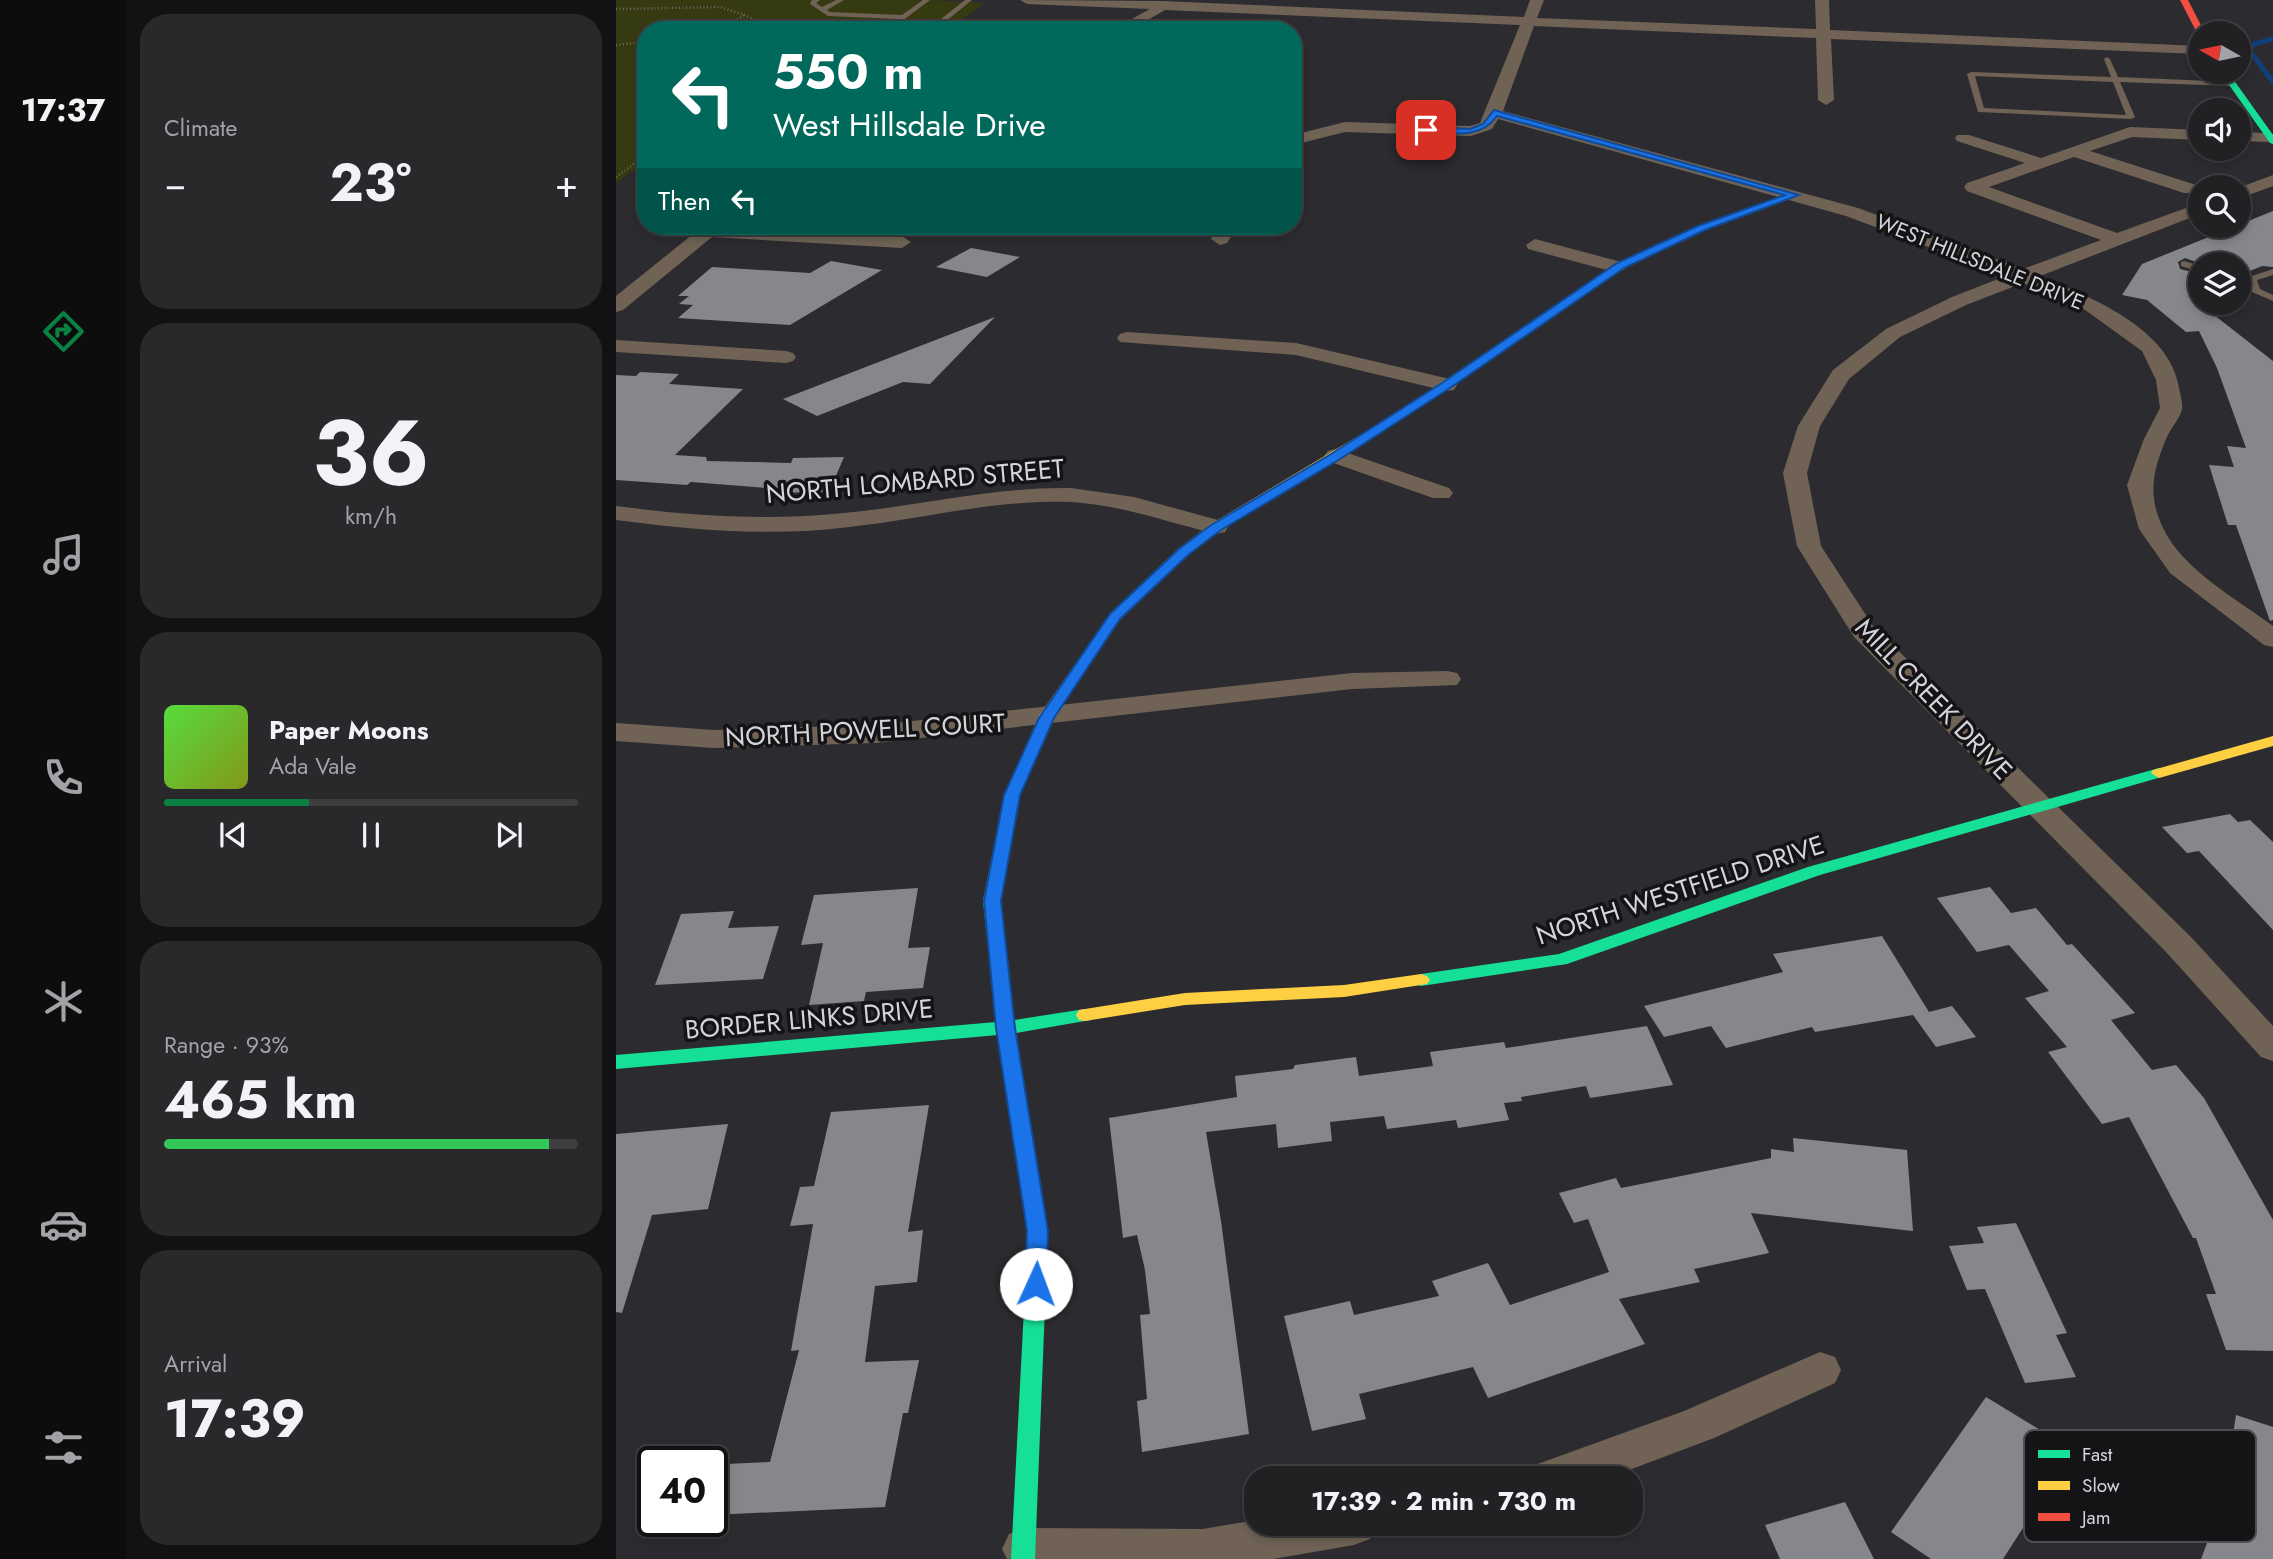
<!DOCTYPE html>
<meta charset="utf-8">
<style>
:root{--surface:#212124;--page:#29292c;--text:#f1f3f6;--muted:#a2a3a6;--line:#3e3e41;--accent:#0b8043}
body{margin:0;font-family:Jost,sans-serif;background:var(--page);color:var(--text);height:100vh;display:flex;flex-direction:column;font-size:26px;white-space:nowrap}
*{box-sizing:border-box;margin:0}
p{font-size:23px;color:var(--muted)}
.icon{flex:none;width:38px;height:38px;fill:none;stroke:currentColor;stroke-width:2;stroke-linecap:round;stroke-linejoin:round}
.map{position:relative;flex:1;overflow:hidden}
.sheet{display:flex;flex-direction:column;gap:14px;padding:14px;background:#121214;width:490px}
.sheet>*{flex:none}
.hud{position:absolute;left:21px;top:21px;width:665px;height:214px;border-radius:28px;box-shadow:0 4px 10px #0003,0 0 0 2px var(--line);background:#00695c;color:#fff;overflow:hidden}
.needle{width:46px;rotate:279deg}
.tools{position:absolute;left:1572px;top:21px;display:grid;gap:14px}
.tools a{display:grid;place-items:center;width:63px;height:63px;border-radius:50%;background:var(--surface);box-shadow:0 4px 10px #0003,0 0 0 2px var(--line);font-size:35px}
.speed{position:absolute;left:21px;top:1446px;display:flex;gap:14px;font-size:35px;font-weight:700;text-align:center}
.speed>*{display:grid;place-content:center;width:91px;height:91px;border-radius:50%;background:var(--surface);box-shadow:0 4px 10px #0003,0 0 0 2px var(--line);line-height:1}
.speed .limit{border:4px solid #111;border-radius:10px;background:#fff;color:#111}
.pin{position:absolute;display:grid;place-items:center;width:60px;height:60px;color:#fff;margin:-30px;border-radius:14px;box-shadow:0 4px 10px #0006}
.me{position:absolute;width:77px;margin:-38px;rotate:2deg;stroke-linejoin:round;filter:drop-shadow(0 0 5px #0008)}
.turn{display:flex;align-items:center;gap:24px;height:147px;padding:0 21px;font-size:32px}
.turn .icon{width:91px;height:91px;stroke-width:2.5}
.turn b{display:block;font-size:49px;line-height:60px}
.then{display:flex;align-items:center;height:66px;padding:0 21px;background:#0003;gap:14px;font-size:26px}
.big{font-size:52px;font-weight:700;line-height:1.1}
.sheet .card{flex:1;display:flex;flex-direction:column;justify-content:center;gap:10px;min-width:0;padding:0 24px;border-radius:28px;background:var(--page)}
.sheet .dial{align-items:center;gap:0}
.dial b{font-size:91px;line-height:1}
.song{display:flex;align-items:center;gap:21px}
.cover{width:84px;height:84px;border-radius:10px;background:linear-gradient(135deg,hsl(110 70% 55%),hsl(70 70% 35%))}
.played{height:7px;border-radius:4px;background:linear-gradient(90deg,var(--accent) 35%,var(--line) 35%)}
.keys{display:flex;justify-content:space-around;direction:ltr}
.heat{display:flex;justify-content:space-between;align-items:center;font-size:38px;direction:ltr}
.charge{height:10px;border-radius:5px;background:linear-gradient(90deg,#34c759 93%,var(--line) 0)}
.trip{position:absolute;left:628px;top:1466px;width:399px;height:70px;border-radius:28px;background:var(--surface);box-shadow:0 4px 10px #0003,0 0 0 2px var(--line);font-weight:700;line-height:70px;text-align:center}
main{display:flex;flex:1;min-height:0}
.tabs{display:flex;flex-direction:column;width:126px;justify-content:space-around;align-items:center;background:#0d0d0e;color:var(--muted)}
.tabs .icon{width:49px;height:49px}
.tabs .current{color:var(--accent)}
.tabs b{font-size:32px;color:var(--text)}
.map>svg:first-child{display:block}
.green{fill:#363a11}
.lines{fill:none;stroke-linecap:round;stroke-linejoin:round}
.stream{stroke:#123f7a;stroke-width:5}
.building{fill:#86878a}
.path{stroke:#6f6860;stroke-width:2.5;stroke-dasharray:1 2.5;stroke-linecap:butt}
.lane{fill:#706356;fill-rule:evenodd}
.street{fill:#706356;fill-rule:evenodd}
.fast{fill:#16e098;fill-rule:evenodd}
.slow{fill:#ffcf43;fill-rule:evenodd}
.jam{fill:#f24e42;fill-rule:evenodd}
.route{fill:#1a73e8;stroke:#114b97;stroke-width:2}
.labels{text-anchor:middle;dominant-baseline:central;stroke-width:7;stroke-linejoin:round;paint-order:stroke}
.far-street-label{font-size:21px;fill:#d4d4d9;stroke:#141417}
.street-label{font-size:26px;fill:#d4d4d9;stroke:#141417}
.key{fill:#141417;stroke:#4e4e51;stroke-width:2}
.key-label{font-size:19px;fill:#d4d4d9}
</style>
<main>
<nav class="tabs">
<b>17:37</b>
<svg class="icon current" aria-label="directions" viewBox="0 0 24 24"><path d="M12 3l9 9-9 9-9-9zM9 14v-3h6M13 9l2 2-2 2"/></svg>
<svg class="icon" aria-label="music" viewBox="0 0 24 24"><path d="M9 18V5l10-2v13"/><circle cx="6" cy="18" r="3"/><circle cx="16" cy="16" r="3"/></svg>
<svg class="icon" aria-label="phone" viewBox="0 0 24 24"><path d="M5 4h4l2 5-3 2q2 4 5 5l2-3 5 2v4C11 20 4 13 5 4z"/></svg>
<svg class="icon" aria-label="climate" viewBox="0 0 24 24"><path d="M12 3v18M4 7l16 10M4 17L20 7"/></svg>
<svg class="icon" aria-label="car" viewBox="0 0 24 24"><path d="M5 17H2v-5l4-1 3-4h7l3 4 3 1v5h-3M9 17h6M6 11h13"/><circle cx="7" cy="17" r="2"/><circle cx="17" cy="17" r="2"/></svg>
<svg class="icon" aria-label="filters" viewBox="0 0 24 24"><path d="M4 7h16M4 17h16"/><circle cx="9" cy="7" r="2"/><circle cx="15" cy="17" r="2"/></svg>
</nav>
<section class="sheet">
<div class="card"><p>Climate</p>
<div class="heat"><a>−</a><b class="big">23°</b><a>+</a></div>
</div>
<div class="card dial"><b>36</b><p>km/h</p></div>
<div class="card">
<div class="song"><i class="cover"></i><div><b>Paper Moons</b><p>Ada Vale</p></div></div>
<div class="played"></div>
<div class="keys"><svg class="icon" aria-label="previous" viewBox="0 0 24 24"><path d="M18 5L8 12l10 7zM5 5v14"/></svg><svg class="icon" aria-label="pause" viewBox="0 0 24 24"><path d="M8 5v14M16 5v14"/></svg><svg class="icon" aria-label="next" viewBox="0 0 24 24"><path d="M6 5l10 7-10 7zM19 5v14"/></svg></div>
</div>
<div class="card"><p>Range · 93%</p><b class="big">465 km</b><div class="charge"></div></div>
<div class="card"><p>Arrival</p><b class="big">17:39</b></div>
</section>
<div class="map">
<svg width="1657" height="1559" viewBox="0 0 1657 1559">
<rect width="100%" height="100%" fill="#2c2c30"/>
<!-- green -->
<path class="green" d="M0 0H315L368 3 333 30H30V161L0 183Z"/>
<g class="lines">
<!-- stream -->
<path class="stream" d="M1657 39 1638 44 1634 51 1657 82"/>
</g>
<!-- building -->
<g class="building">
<path d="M1657 211V267L1646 266 1622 276V264H1586L1569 258 1562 262 1564 269 1584 274V293L1575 297 1657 361V620L1654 621 1620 525H1612L1593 465 1618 467 1611 446 1630 448 1601 368 1583 331 1570 332 1531 300 1506 295 1526 264Z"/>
<path d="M355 248 404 257 371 277 320 267Z"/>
<path d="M215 261 266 270 174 325 62 318 77 305 63 304 73 296H62L96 267 194 273Z"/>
<path d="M379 317 314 384 287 382 201 416 167 399Z"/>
<path d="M24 372 63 374 53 384 127 389 59 455 90 457 91 461 175 463 177 458 228 457 213 492 149 493 152 488 75 482 71 485 0 480V375L20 376Z"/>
<path d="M1614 814 1622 822 1634 820 1657 842V930L1583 851 1571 853 1546 827Z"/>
<path d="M1374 887 1395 913 1420 908 1451 945 1456 944 1519 1013 1495 1020 1536 1070 1560 1065 1588 1098 1657 1220V1351L1610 1350 1590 1294H1600L1580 1238H1577L1513 1117 1486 1124 1432 1052 1451 1047 1409 998 1433 991 1393 945 1361 952 1321 898Z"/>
<path d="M302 888 292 948 314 947 307 988 250 992 248 1001 193 1005 207 943 185 945 198 895Z"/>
<path d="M118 911 112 928 163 926 147 979 39 985 65 914Z"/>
<path d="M1266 936 1313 1012 1336 1006 1360 1037 1320 1047 1297 1015 1199 1032 1196 1027 1110 1048 1095 1026 1048 1037 1028 1006 1167 972 1157 954Z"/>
<path d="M1031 1026 1057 1085 974 1098 970 1086 905 1097 906 1101 888 1103 893 1120 842 1128 840 1120 771 1129 768 1116 714 1122 716 1141 662 1148 660 1124 590 1132 605 1221 633 1434 526 1452 521 1401 531 1399 524 1315 534 1314 529 1270 521 1235 507 1238 493 1118 621 1097 619 1076 677 1069 679 1065 740 1057 743 1076 817 1066 814 1052 888 1042 890 1048Z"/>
<path d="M313 1105 292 1232 307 1230 301 1282 259 1286 249 1362 303 1360 292 1413H287L269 1507 96 1515 110 1464 154 1462 183 1350 175 1351 197 1224 174 1226 184 1187 198 1186 215 1112Z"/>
<path d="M112 1124 92 1209 36 1215 6 1313 0 1312V1134Z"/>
<path d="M1177 1138 1291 1150 1297 1231 1135 1213 1153 1253 1078 1269 1084 1282 1003 1299 1029 1344 872 1398 857 1367 743 1394 750 1419 696 1431 668 1316 734 1301 738 1315 823 1296 816 1281 872 1263 894 1305 993 1272 972 1219 958 1223 943 1193 1000 1178 1005 1188 1155 1158V1149L1178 1152Z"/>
<path d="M1400 1223 1451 1333 1440 1335 1460 1377 1409 1383 1369 1289 1351 1290 1333 1246 1368 1243 1361 1227Z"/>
<path d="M1370 1397 1457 1450 1387 1559H1315L1275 1532Z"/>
<path d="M1620 1415 1657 1427V1559H1585L1602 1514 1579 1506 1584 1477 1609 1486Z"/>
<path d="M1229 1502 1258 1559H1164L1149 1525Z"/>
</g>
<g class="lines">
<!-- path -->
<g class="path">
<path d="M0 9 104 7 128 15 115 24"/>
<path d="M128 15 143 22"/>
<path d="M96 30 128 23 156 27"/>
<path d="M158 30 156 27 190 22"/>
<path d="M0 45 30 42"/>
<path d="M0 177 30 155"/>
</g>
<!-- lane -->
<g class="lane">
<path d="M196 0H204L200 3 206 7 220 0H228L211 10 214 12 286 15 307 0H314L274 30H266L281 19 212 16 194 4Z"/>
<path d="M349 0H356L319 30H311Z"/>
<path d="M1491 57 1494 59 1502 77 1617 82 1621 84 1617 86 1504 82 1519 117 1515 119 1362 112 1351 74 1355 72 1495 77 1488 59ZM1359 76 1497 82 1510 115 1368 108Z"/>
<path d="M1568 261 1584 266V272L1565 266V262Z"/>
<path d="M1657 269V275L1641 280 1644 289 1657 295V301L1622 286V280L1633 284V277Z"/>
</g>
<!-- street -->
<g class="street">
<path d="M404 0 546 1 908 17 914 0H928L921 18 1200 29 1199 0H1213L1214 30 1584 46V54L1215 39 1218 100 1210 105 1202 100 1200 38 918 26 887 111 1242 208 1407 269 1485 240 1351 191 1348 187 1351 183 1409 163 1341 141 1339 138 1341 135H1353L1425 158 1514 127 1584 130V140L1516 137 1474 151 1580 185 1583 189 1580 193H1568L1458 157 1373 187 1501 233 1584 203V214L1424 276C1474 297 1554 328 1563 388 1564 394 1567 403 1566 409 1564 418 1555 428 1551 437 1537 469 1531 495 1547 528 1566 569 1622 600 1657 626V647L1648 645 1554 573 1523 529 1511 485 1528 439 1544 408 1540 380 1526 351 1465 307 1407 283 1350 305 1284 337 1233 379 1204 426 1191 473 1205 546 1257 626 1575 937 1657 1026V1061L1645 1057 1551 953 1238 637 1181 546 1167 473 1182 426 1217 370 1270 329 1336 297 1390 276 1230 216 882 119 876 129 855 136 729 132 677 145V135L729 122 854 126 864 123 904 25 549 10 514 30H496L534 9 411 4Z"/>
<path d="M1622 131 1657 134V142L1622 141Z"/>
<path d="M1657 175V186L1622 199V188Z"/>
<path d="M87 226 286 236 295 242 286 248 96 237 7 310 0 312V296Z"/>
<path d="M604 226H622L611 243 604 245 595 239Z"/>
<path d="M919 239 1009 263 1012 267 1002 273 912 249 910 245Z"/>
<path d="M511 332 680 343 838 380 841 385 838 390 830 391 680 355 504 342 501 338 504 334Z"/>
<path d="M0 340 170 351 177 353 180 357 177 361 170 363 0 352Z"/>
<path d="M720 449 833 488 837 493 833 498H817L712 461 708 456 712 451Z"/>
<path d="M455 488 518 497 609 522 612 527 609 532 600 534C551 522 506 505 455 502 380 499 307 519 233 527 155 537 77 530 0 520V506C76 516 152 521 228 513 304 506 378 487 455 488Z"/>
<path d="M831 671 841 673 845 679 841 685 736 689 260 743 98 748 0 741V723L98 730 260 725 736 673Z"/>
<path d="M1204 1352 1219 1357 1225 1370 1219 1383 1098 1438 989 1479H913L919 1465 1068 1411Z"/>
<path d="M640 1520V1524H761L754 1539 738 1545 657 1559H391L386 1549 393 1534 409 1528 587 1529Z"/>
</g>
<!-- fast -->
<g class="fast">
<path d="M1604 72H1612L1657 135V144L1654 143Z"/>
<path d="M1176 193 1184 195 1089 230 1008 268 783 420 779 422 773 418 1000 264 1083 226Z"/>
<path d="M431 711 439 716 404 795 385 901 398 1020 469 1009 475 1010 478 1015 475 1020 469 1021 400 1033 432 1231 419 1559H395L412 1231 382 1035 0 1069V1055L380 1022 367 901 388 795 423 716Z"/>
<path d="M1543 768 1549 770 1551 773 1549 776 1204 875 951 964 805 986 799 984 796 980 799 976 805 974 943 954 1192 867Z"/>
</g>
<!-- slow -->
<g class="slow">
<path d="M779 414 783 416V420L605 530 572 555 504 620 436 719H426L423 716 494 614 562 549 595 524Z"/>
<path d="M1657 736V746L1543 778 1535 773 1537 770Z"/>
<path d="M805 974 811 976 814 980 811 984 728 997 569 1005 469 1021 463 1020 460 1015 463 1010 469 1009 569 993 728 985Z"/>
</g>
<!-- jam -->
<path class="jam" d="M1564 0H1572L1589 33 1582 35Z"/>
</g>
<!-- route -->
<path class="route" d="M878 110 1183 195 1089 230 1008 268 834 388 724 459 605 530 572 555 504 619 438 718 404 795 385 901 399 1028 432 1231 430 1284 427 1291 420 1293 412 1291 409 1284 411 1231 380 1028 368 901 388 795 423 718 494 614 563 549 595 525 715 454 826 383 1001 263 1082 226 1169 195 881 116C864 140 836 133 810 132L806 130 810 127 854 129 867 124Z"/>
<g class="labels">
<!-- far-street labels -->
<g class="far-street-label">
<text transform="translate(1364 262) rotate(22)">WEST HILLSDALE DRIVE</text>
</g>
<!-- street labels -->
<g class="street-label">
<text transform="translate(299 481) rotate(-5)">NORTH LOMBARD STREET</text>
<text transform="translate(1318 699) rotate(46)">MILL CREEK DRIVE</text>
<text transform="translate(249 730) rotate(-3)">NORTH POWELL COURT</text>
<text transform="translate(1064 890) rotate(-18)">NORTH WESTFIELD DRIVE</text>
<text transform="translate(193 1019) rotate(-5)">BORDER LINKS DRIVE</text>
</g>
</g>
<!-- legend -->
<rect x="1408" y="1430" width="232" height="112" rx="10" class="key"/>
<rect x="1422" y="1450" width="32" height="8" fill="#16e098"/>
<rect x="1422" y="1481" width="32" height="9" fill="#ffcf43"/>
<rect x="1422" y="1513" width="32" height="8" fill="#f24e42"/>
<g class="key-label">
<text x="1466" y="1461">Fast</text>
<text x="1466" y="1492">Slow</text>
<text x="1466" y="1524">Jam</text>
</g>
</svg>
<div class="tools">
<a><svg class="needle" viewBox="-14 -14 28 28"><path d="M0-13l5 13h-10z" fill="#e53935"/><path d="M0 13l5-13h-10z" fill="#a2a3a6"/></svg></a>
<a><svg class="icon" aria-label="sound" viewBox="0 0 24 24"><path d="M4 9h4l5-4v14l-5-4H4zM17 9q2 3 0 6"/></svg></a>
<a><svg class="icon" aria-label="search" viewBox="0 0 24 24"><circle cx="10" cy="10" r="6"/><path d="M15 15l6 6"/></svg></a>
<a><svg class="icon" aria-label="layers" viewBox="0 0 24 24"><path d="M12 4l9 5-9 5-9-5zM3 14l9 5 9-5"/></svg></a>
</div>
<div class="speed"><div class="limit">40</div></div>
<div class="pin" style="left:810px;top:130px;background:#d93025"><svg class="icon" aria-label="arrive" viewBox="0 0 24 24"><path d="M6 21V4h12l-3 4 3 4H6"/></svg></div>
<svg class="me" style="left:420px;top:1284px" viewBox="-20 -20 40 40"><circle r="19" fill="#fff"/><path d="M0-13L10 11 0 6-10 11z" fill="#1a73e8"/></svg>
<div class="trip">17:39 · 2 min · 730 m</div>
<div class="hud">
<div class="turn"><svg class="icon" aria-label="left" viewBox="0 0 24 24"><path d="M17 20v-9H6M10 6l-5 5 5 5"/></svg><div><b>550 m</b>West Hillsdale Drive</div></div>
<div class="then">Then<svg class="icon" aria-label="left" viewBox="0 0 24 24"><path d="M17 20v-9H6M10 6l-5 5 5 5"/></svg></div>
</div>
</div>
</main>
